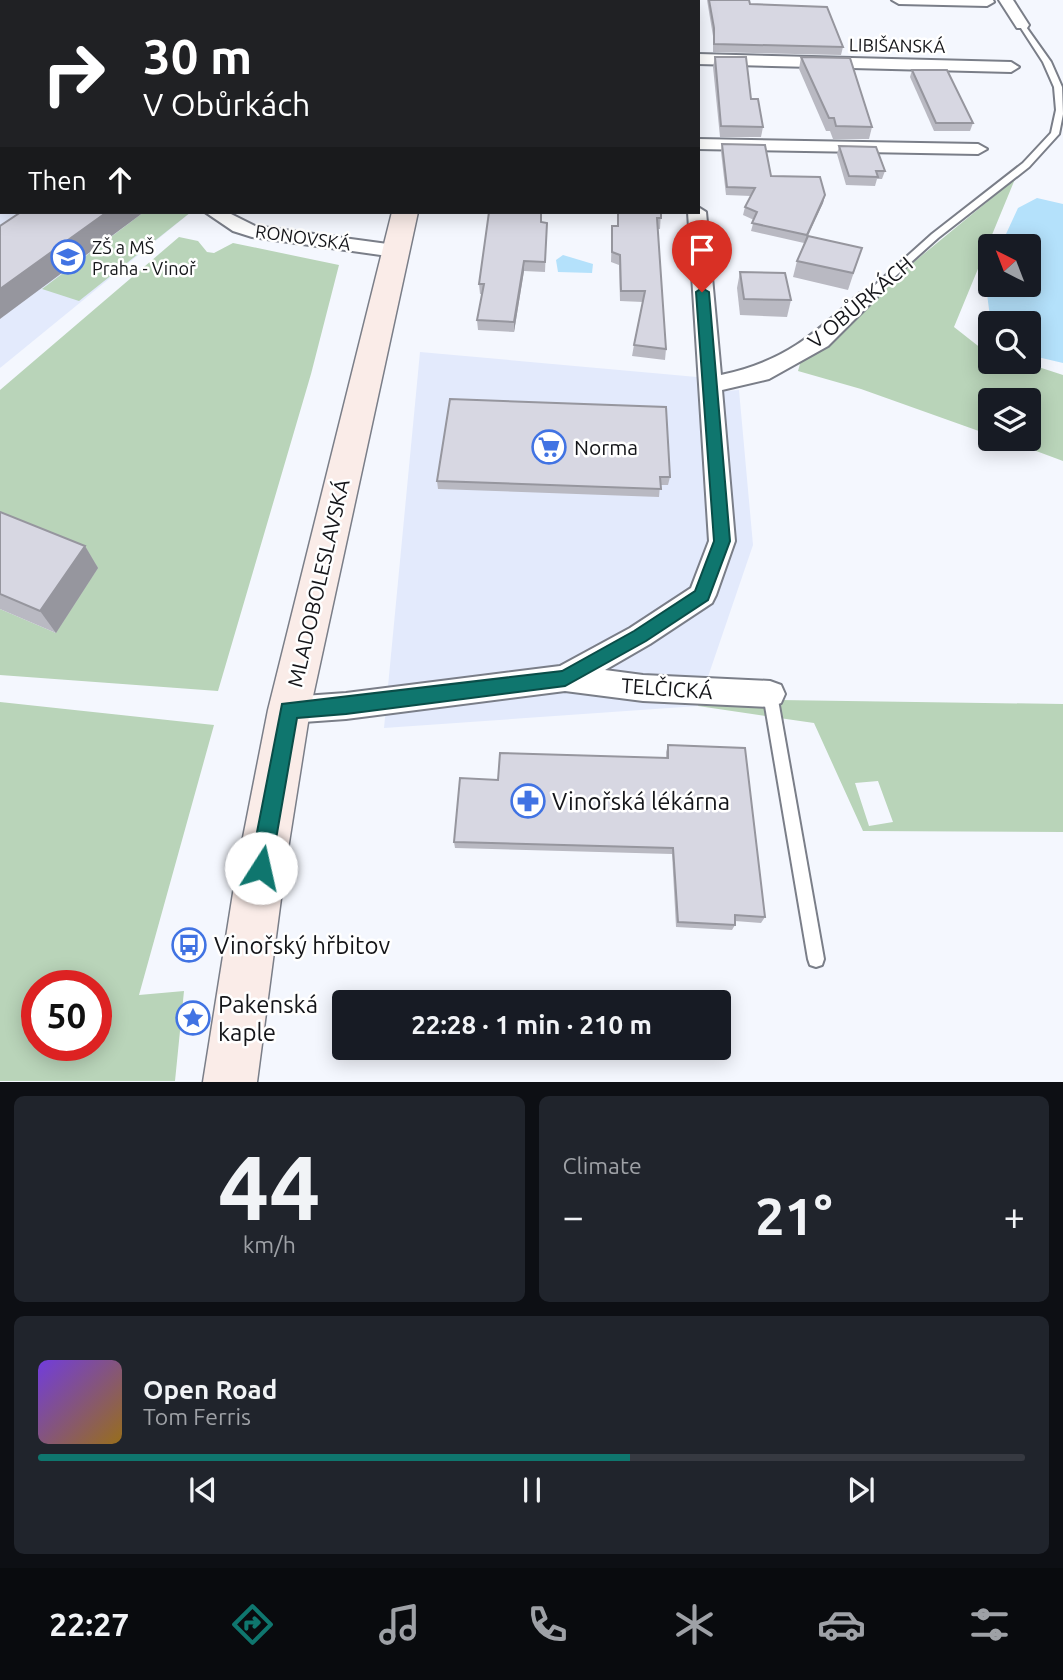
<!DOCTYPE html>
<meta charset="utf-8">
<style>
:root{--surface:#171b24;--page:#20242c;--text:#f1f3f6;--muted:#9ea1a6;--line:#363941;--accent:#0f766e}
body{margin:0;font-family:Ubuntu,sans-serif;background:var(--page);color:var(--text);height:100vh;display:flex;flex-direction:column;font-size:26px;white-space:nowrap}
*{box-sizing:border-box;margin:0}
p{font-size:23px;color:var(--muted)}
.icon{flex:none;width:38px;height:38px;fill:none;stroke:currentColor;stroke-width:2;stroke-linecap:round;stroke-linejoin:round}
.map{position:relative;height:1082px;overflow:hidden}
.sheet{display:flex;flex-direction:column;gap:14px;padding:14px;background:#0d0f14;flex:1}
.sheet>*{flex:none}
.guide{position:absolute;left:0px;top:0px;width:700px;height:214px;box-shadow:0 4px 18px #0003;background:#202124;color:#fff;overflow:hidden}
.needle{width:46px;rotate:318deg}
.fabs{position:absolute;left:978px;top:234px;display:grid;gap:14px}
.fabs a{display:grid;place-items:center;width:63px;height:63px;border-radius:7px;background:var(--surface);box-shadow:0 4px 18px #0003;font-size:35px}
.speed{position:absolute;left:21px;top:970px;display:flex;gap:14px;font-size:35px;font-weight:700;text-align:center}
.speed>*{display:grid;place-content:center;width:91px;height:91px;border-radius:50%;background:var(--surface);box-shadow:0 4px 18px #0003;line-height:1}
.speed .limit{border:10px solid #d22;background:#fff;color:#111}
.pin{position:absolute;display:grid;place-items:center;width:60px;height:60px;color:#fff;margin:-72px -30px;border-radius:50% 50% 50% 0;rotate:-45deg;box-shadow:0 0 7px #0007}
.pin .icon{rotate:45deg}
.me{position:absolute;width:77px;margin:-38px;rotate:10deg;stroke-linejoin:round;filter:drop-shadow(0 0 5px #0008)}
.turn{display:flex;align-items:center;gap:24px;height:147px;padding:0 28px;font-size:32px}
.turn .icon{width:91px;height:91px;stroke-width:2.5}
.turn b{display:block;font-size:49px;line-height:60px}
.then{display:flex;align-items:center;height:66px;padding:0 28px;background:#0003;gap:14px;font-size:26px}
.big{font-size:52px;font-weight:700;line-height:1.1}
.sheet .card{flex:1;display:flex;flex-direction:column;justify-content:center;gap:10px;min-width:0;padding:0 24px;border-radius:10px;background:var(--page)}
.sheet .dial{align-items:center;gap:0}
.dial b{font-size:91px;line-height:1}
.song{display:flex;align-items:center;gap:21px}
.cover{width:84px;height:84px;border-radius:10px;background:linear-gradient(135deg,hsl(260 70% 55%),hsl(40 70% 35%))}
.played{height:7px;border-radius:4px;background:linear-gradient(90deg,var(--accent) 60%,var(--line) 60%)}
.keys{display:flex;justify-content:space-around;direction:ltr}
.heat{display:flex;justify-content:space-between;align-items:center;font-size:38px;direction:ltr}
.sheet .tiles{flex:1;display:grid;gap:14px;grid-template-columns:1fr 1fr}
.card:last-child{grid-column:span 2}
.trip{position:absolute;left:332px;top:990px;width:399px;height:70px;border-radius:7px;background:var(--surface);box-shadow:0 4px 18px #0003;font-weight:700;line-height:70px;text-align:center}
.dock{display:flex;height:112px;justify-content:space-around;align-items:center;background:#090b0e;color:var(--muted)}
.dock .icon{width:49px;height:49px}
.dock .selected{color:var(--accent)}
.dock b{font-size:32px;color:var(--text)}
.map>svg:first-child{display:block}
.built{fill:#e3eafc}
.green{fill:#b9d4b9;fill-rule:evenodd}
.water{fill:#b4e1fb}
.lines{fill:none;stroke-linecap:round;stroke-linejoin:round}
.service-casing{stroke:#7a7e88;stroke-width:4}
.minor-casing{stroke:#7a7e88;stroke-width:4}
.secondary-casing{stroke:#7a7e88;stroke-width:3}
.service{fill:#fff;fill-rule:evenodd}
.minor{fill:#fff;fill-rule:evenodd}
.secondary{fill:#faece8;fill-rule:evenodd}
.wall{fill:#b9b9c2}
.shaded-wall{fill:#96969e}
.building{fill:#d7d7e2;stroke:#96969e;stroke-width:2}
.route{fill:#0f766e;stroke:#0a4d48;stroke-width:2}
.labels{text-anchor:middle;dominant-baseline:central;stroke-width:5;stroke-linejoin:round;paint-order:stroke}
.far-street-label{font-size:18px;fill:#141519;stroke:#fff}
.far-poi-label{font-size:18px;fill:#141519;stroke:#fff;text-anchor:start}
.street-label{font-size:21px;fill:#141519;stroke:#fff}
.poi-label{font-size:21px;fill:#141519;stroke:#fff;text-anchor:start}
.near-poi-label{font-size:24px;fill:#141519;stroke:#fff;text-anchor:start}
</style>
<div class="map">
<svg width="1063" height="1082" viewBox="0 0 1063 1082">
<rect width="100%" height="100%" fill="#f4f7fe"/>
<!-- built -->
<g class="built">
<path d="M0 140 2 212H191L0 368Z"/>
<path d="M420 352 697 377 699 393 739 390 753 545 698 706 384 728Z"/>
</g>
<!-- green -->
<g class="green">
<path d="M1015 179 954 327 982 349 990 352V362H1023L1063 375V461L1004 439H1029V401H990V435L861 389 798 371 803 353Z"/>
<path d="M144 212H191L79 301 42 289Z"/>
<path d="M179 237 198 241 207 252 214 253 233 243 339 265 311 374 218 691 0 675V609L56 633 0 528V390Z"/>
<path d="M699 699 1063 704V832L863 831 814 723 698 706ZM878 781 893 822 869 826 855 783Z"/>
<path d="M0 702 214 725 139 995 184 991 175 1081H0ZM37 985H96V1045H37Z"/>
</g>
<!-- water -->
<g class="water">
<path d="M1037 198 1063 204V363L1029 355V324H991L985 279 990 268V285H1029V247H1000L1018 208Z"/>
<path d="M563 255 593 264 592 273 558 272 556 260Z"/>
</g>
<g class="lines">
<defs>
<g id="service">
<path d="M1020 24H1024L1051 62 1062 87 1063 114 1059 134 1029 167 938 238 870 299H864V295L932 234 1023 163 1051 133 1056 110 1054 87 1043 62 1019 25Z"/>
<path d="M770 688 775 690 777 694 824 959 822 965 816 967 810 965 808 959 763 694 765 690Z"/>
</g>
<g id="minor">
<rect x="677" y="0" width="14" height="2"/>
<path d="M892 0H993L994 2 987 6 899 4Z"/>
<path d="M999 0H1013L1029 25 1027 28H1017Z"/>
<path d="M698 54 1011 62 1019 67 1011 72 698 64Z"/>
<path d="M698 139 978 144 987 149 978 154 698 149Z"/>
<path d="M698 207 706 212 721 375C783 362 814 335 860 293H874L877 297 828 346 769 379 722 390 735 541 716 595 712 603 650 644 605 670 643 675 770 681 781 685 785 694 781 703 770 707 643 701 565 691 346 719 289 723 278 719 274 710 278 701 289 697 346 693 560 666 630 628 691 588 709 541 688 212H698Z"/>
<path d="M205 212H227L255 226 395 245 405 251 395 257 252 237 233 231Z"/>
</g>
<g id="secondary">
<path d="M444 0H464L443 2Z"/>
<path d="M392 212H418L310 710 285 868 257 1082H203L237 868 268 710Z"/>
</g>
</defs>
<!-- service casing -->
<use href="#service" class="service-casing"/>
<!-- minor casing -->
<use href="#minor" class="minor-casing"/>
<!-- secondary casing -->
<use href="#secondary" class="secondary-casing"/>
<!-- service -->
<use href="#service" class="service"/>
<!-- minor -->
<use href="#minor" class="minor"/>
<!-- secondary -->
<use href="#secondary" class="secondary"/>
</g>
<!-- wall -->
<g class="wall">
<path d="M167 0H407L406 2H166Z"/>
<path d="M707 0H749L750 4 843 47 841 55 713 52V36Z"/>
<path d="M715 57 751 99 763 127 761 137H720L713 67Z"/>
<path d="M801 57 872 127 869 139H833L830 131H826L799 69Z"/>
<path d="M912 70 973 123 970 131H934L910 77Z"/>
<rect x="0" y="130" width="2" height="67"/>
<path d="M722 144 771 176 825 195 823 203 808 236 862 248 848 290 793 277 797 261 804 243 751 231 754 220 743 215 745 207 751 196 726 195 721 152Z"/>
<path d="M839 146 885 171 882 179H877L875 186 846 185 837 154Z"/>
<path d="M617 212H661L660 229H658L666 349 665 360 632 356 634 345 643 302 620 301 619 265 611 262 612 226H617Z"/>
<path d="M541 222 547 223 545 272 524 271 514 332 478 330 477 320 482 294H480L479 284Z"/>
<path d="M740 272 791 300 787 317 740 315 737 288Z"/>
<path d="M450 399 670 477 668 485H660L659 497 438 489 437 481Z"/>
<path d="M0 512 85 546 98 568 56 633 0 609Z"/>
<path d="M668 745 765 917 761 923 735 921V925L732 930 676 927 672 854 455 848 454 842 498 780 666 758V752Z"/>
</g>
<!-- shaded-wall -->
<g class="shaded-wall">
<path d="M123 0H159L156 2H120Z"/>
<rect x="244" y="0" width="9" height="2"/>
<path d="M395 0H407L406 2H394Z"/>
<path d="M2 51V76L0 77V52Z"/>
<path d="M825 195 823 203 804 243 807 235Z"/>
<path d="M107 212H144L0 319V289Z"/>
<path d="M524 261V271L514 332V322Z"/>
<path d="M85 546 98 568 56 633 40 611Z"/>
</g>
<!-- building -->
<g class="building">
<path d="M0 0H123L120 2H2V51L0 52Z"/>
<path d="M167 0H234L233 2H166Z"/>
<path d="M311 0H395L394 2H317Z"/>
<rect x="621" y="0" width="36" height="2"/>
<path d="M709 0H749L750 4 827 7 843 47 714 44V28Z"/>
<path d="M715 57H746L751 99H758L763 127 721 126Z"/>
<path d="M801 57 850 58 872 127 836 126 834 118H829Z"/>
<path d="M912 70H947L973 123H936Z"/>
<rect x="0" y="130" width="2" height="49"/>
<path d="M722 144 765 145 771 176 820 177 825 195 807 235 752 223 757 212 745 207 755 188 727 187Z"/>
<path d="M839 146 876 147 885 171H876L878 177 849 176Z"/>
<path d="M21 212H107L0 289V226Z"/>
<path d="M489 212H541V222L547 223 545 262 524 261 514 322 477 320 484 284H479Z"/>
<path d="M618 212H661V218H657L666 349 634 345 645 291H621L620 255 612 252V226H618Z"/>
<path d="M808 236 862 248 853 273 797 261Z"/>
<path d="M740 272 785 273 791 300 744 299Z"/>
<path d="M450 399 666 407 670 477H660L661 489 437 481Z"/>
<path d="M0 512 85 546 40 611 0 594Z"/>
<path d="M668 745 745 748 765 917 735 915V925L678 922 673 848 454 842 460 778 498 780 500 753 668 758Z"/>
</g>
<!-- route -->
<path class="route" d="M702 288 709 292 730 541 708 600 646 641 565 686 346 714 297 718 271 868 268 875 261 878 253 875 250 868 282 704 562 671 634 631 695 591 714 541 696 292Z"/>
<!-- icons -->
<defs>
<symbol id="school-ring" viewBox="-11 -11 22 22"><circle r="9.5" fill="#fff" stroke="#4173e3" stroke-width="1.5"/><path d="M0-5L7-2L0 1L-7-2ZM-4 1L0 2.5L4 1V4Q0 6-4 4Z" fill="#4173e3"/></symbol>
<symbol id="supermarket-ring" viewBox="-11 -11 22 22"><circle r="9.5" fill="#fff" stroke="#4173e3" stroke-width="1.5"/><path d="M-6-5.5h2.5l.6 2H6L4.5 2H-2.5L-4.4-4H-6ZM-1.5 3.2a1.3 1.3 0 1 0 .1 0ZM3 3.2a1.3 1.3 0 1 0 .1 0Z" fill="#4173e3"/></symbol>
<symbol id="pharmacy-ring" viewBox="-11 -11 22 22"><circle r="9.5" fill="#fff" stroke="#4173e3" stroke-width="1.5"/><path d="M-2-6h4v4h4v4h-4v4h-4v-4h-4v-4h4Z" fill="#4173e3"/></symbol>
<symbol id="bus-ring" viewBox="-11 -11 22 22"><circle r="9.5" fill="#fff" stroke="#4173e3" stroke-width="1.5"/><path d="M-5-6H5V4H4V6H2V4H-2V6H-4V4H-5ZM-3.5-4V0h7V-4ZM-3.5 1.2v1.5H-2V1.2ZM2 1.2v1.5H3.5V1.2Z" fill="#4173e3"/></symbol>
<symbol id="sight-ring" viewBox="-11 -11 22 22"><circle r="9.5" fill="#fff" stroke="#4173e3" stroke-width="1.5"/><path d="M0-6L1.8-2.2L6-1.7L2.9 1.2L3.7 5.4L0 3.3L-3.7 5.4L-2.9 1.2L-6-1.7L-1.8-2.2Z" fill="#4173e3"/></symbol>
</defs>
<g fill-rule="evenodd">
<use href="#school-ring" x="49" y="238" width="38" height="38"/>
<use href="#supermarket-ring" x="530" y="428" width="38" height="38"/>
<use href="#pharmacy-ring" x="509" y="782" width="38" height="38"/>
<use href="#bus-ring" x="170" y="926" width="38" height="38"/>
<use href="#sight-ring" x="174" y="999" width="38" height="38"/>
</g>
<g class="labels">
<!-- far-street labels -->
<g class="far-street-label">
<text transform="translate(897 45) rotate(1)">LIBIŠANSKÁ</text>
<text transform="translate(303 237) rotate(8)">RONOVSKÁ</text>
</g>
<!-- far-poi labels -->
<g class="far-poi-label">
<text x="92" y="247">ZŠ a MŠ<tspan x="92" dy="21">Praha - Vinoř</tspan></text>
</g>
<!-- street labels -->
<g class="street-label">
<text transform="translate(860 302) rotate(-40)">V OBŮRKÁCH</text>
<text transform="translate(318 583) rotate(-77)">MLADOBOLESLAVSKÁ</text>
<text transform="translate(667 688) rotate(4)">TELČICKÁ</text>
</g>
<!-- poi labels -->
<g class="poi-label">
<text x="574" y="447">Norma</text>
</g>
<!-- near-poi labels -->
<g class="near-poi-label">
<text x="552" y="801">Vinořská lékárna</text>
<text x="214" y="945">Vinořský hřbitov</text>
<text x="218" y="1004">Pakenská<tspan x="218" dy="28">kaple</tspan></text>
</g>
</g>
</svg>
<div class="fabs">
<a><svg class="needle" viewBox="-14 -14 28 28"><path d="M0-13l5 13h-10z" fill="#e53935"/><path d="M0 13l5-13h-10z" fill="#9ea1a6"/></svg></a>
<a><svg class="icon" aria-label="search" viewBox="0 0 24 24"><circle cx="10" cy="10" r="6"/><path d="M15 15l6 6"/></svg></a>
<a><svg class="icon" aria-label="layers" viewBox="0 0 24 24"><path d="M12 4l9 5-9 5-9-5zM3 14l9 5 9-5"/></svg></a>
</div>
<div class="speed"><div class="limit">50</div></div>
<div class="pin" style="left:702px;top:292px;background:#d93025"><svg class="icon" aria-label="arrive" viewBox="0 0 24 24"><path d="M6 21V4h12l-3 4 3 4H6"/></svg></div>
<svg class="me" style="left:261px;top:868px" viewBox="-20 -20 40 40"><circle r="19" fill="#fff"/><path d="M0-13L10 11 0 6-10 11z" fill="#0f766e"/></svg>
<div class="trip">22:28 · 1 min · 210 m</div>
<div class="guide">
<div class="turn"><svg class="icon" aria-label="right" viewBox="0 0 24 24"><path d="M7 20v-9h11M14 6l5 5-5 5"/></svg><div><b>30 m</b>V Obůrkách</div></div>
<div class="then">Then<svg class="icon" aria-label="ahead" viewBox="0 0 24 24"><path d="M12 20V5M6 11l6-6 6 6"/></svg></div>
</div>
</div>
<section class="sheet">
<div class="tiles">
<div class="card dial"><b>44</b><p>km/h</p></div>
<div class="card"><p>Climate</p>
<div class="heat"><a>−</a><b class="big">21°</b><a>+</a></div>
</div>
<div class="card">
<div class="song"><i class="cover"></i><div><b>Open Road</b><p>Tom Ferris</p></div></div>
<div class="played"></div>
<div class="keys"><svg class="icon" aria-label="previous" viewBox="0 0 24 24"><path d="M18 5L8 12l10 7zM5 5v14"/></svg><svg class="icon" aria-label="pause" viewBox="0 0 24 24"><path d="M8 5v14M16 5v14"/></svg><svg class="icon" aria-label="next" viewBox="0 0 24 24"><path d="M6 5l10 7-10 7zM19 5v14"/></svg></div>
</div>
</div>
</section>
<nav class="dock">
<b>22:27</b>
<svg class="icon selected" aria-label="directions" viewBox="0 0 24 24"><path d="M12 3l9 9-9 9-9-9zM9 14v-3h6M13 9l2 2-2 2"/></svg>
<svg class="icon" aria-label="music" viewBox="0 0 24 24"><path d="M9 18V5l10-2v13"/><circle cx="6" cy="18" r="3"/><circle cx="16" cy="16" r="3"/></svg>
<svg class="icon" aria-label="phone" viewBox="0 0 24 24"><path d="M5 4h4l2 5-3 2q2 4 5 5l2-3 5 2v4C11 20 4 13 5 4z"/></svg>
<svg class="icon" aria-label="climate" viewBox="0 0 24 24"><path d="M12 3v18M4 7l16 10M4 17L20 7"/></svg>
<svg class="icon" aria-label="car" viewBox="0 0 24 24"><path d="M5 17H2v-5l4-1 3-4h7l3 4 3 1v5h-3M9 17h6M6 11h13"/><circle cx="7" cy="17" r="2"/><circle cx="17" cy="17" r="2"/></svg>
<svg class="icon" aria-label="filters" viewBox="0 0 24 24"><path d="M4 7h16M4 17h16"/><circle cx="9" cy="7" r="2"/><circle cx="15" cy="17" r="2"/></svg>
</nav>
